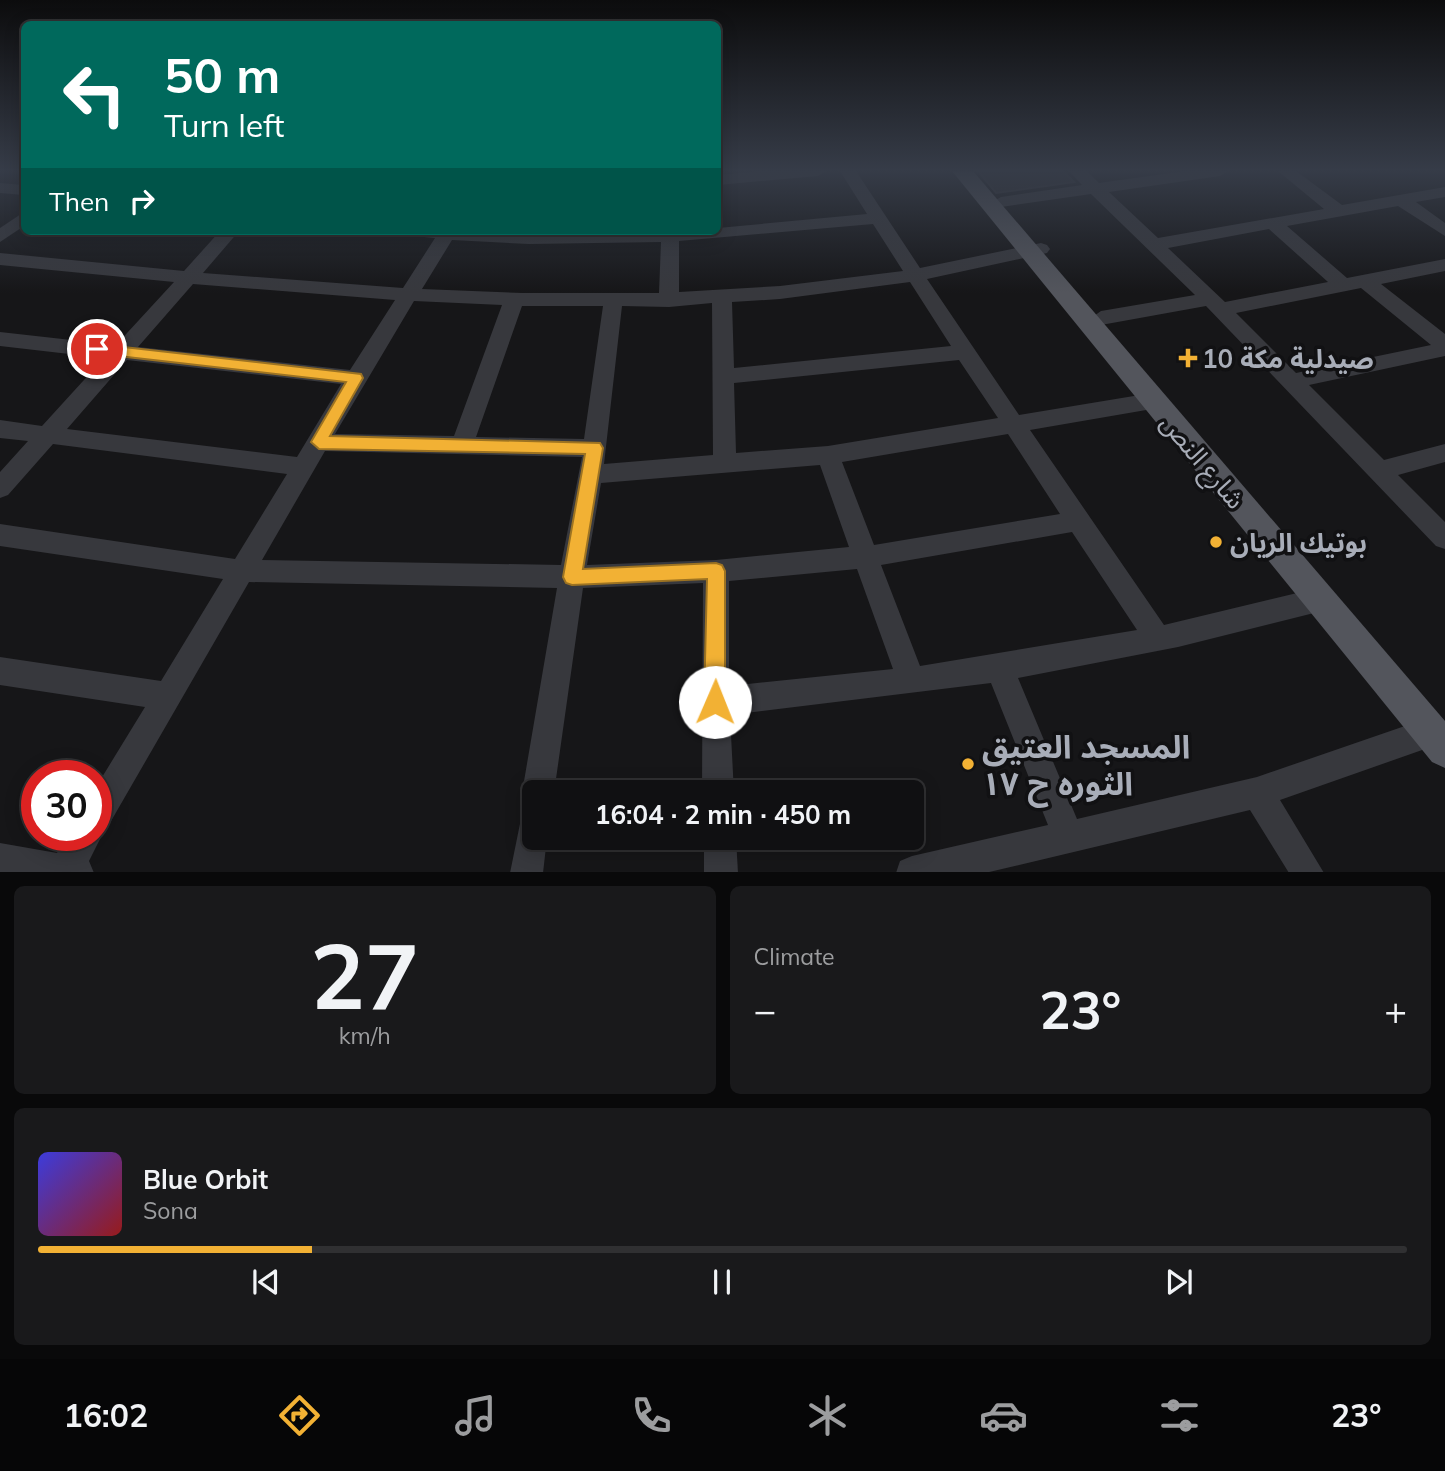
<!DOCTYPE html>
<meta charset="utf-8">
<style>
:root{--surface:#101012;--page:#19191b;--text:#f1f3f6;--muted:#9c9d9f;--line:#303032;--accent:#f2b134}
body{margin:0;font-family:Mulish,"Noto Sans Arabic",sans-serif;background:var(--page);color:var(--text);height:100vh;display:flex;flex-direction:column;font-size:26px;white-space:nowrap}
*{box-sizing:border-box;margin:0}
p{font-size:23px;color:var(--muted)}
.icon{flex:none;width:38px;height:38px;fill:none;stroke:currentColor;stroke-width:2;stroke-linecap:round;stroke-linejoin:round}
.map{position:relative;height:872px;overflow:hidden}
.drawer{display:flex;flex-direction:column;gap:14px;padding:14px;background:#09090a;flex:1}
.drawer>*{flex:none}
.top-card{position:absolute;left:21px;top:21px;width:700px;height:214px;border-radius:10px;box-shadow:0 4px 18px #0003,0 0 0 2px var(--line);background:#00695c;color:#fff;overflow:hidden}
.speed{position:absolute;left:21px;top:760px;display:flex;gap:14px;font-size:35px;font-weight:700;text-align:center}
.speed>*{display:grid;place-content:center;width:91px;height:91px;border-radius:50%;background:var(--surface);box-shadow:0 4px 18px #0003,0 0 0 2px var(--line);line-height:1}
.speed .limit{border:10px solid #d22;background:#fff;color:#111}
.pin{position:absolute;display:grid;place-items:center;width:60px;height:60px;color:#fff;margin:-30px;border:4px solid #fff;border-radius:50%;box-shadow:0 2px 7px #0007}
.me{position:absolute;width:77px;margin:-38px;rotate:1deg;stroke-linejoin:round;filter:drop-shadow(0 0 5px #0008)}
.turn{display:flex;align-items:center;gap:24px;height:147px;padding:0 28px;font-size:32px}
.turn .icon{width:91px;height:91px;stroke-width:2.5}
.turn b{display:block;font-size:49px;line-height:60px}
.then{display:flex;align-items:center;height:66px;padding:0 28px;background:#0003;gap:14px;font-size:26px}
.big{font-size:52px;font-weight:700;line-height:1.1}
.drawer .tile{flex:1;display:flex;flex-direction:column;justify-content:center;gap:10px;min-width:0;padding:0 24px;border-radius:10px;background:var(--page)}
.drawer .dial{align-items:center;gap:0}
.dial b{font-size:91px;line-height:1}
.song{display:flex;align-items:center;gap:21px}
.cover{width:84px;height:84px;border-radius:10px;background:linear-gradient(135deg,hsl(240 70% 55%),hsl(0 70% 35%))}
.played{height:7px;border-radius:4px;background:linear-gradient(90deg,var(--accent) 20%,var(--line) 20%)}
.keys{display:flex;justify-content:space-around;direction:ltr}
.heat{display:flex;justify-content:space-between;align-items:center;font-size:38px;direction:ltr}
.drawer .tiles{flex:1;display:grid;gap:14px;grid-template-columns:1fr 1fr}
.tile:last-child{grid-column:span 2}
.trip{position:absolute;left:522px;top:780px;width:402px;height:70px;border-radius:10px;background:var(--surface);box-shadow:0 4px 18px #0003,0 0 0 2px var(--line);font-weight:700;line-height:70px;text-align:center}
.dock{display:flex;height:112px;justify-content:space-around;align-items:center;background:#060607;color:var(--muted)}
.dock .icon{width:49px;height:49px}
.dock .active{color:var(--accent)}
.dock b{font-size:32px;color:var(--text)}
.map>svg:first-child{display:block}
.building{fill:#29292c;stroke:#303034;stroke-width:2}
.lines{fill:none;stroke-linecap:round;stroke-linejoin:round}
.minor{fill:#37383d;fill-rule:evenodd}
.major{fill:#53555c;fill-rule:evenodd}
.route{fill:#f2b134;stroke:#9d7322;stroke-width:2}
.poi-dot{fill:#f2b134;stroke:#111113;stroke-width:2.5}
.labels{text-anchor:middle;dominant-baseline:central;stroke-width:7;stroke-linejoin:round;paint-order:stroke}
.poi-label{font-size:26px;font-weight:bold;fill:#a8adb8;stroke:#111113;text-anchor:start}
.street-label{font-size:26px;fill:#a8adb8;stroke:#111113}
.near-poi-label{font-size:32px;font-weight:bold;fill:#a8adb8;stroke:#111113;text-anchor:start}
</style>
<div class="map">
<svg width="1445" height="873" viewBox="0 0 1445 873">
<rect width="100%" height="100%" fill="#161618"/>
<!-- building -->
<path class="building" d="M978 171H1063L1074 182 996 193Z"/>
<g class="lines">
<!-- minor -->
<g class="minor">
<path d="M763 171H826L818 176 718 185V175Z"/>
<path d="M840 171H856L920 268 1041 243 1047 245 1050 249 1047 253 927 279 1019 415 1152 393 1160 395 1163 401 1160 407 1152 409 1030 430 1164 625 1318 588 1327 592 1331 600 1327 608 1318 612 1178 647 1018 678 1077 819 1257 777 1431 717 1442 721 1445 730 1442 743 1280 800 1324 873H1289L1250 810 985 873H896L900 861 912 856 1048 825 991 683 730 715 734 793H702L703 583 583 588 554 793H534V838H547L543 873H510L523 809 531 806 522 793 557 588 249 582 107 828 100 831 102 835 89 861 94 873H0V843L57 853 68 835H96V787L145 707 0 685V657L161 681 223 579 0 546V524L235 559 287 474 53 444 8 495 0 498V472L28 441 0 438V420L42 426 104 358 0 346V332L116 345 174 282 0 265V253L184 271 220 231H239L203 273 403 288 435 238 413 236 404 231H718V228L867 214ZM873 224 903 271 780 286 679 292V241ZM452 240 529 244 661 242 659 293H522L422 289ZM910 282 951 346 734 368 732 302 780 299ZM193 284 395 300 350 370 138 347ZM414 301 502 305 454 436 335 434ZM712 303 713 455 604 464 622 306 669 307ZM522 306H603L584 439 476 437ZM127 360 341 384 297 457 67 429ZM959 360 998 418 828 446 736 453 734 383ZM1008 434 1060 514 874 545 842 462ZM325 451 582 457 561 565 262 560ZM820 465 849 547 716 560 587 565 601 483ZM1072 532 1137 630 920 666 881 565ZM857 569 893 669 729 686V581Z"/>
<path d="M1069 171H1087L1099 183 1185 171H1228L1220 176 1109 192 1158 238 1324 209 1278 171H1296L1342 205 1445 187V197L1416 202 1445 223V236L1398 206 1287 226 1347 278 1445 259V271L1381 284 1445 334V356L1309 385 1384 460 1445 444V462L1398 475 1445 522V549L1436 546 1206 306 1101 325 1094 323 1091 318 1101 311 1195 295 1091 194 1001 207 992 202 1001 197 1082 185ZM1269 229 1328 282 1225 302 1168 248ZM1361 288 1431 345 1296 373 1236 313Z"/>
<path d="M0 183 24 185V195L0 193Z"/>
<path d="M24 212V226L0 242V228Z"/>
<path d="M704 838H736L738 873H704Z"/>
</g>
<!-- major -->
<path class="major" d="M952 171H973L1445 721V768L1432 762Z"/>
</g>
<!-- sky -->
<linearGradient id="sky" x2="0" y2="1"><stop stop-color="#0c0c0d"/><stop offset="0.58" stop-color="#363c48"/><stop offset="1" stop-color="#363c48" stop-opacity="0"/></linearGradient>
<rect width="1445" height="293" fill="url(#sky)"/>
<!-- route -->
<path class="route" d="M97 344 361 374 363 378 330 436 600 443 603 448 583 569 716 563 722 565 725 571V702L722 709 715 712 707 709 704 702 707 579 572 585 566 583 563 577 585 454 319 449 311 442 346 382 92 353V346Z"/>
<!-- markers -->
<g class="poi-dot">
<path d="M1184.5 347.5h7v7h7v7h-7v7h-7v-7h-7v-7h7z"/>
<circle cx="1216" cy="542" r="7"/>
<circle cx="968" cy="764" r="7"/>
</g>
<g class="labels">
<!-- poi labels -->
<g class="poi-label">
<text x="1202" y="358">صيدلية مكة 10</text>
<text x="1230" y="542">بوتيك الريان</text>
</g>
<!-- street labels -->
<g class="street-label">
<text transform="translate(1203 461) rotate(50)">شارع النص</text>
</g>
<!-- near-poi labels -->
<g class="near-poi-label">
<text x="982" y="746">المسجد العتيق<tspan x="982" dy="37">الثوره ح ١٧</tspan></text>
</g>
</g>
</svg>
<div class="speed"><div class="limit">30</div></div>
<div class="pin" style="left:97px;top:349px;background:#d93025"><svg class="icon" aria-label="arrive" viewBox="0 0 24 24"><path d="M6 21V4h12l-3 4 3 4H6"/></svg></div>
<svg class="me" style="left:715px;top:702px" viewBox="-20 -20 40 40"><circle r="19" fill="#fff"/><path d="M0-13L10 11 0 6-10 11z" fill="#f2b134"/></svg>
<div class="trip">16:04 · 2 min · 450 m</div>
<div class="top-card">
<div class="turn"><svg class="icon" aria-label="left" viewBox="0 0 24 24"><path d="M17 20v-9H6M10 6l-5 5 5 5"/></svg><div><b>50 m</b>Turn left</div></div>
<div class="then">Then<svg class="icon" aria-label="right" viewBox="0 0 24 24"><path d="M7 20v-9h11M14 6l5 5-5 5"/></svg></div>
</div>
</div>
<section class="drawer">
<div class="tiles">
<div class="tile dial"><b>27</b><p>km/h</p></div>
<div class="tile"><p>Climate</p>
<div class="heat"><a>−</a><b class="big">23°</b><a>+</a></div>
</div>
<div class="tile">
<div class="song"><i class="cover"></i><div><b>Blue Orbit</b><p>Sona</p></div></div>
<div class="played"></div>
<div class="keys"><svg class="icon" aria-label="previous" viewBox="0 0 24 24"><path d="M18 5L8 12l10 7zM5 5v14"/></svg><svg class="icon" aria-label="pause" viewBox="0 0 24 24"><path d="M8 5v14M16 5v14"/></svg><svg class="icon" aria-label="next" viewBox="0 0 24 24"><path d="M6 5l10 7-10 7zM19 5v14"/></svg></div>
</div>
</div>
</section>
<nav class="dock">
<b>16:02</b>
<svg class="icon active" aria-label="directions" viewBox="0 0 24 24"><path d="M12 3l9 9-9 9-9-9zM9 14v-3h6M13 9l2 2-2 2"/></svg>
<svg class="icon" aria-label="music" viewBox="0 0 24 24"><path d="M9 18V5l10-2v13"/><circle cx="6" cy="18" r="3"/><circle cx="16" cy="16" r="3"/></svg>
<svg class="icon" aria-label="phone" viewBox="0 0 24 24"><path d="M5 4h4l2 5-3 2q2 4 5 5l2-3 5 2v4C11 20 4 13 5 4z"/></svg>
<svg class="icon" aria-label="climate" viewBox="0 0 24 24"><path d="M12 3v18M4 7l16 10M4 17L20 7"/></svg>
<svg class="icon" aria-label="car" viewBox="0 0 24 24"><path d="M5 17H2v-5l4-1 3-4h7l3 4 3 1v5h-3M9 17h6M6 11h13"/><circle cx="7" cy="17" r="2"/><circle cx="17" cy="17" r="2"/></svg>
<svg class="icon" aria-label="filters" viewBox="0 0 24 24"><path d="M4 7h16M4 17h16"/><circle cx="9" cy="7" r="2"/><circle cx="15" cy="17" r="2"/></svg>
<b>23°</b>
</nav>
